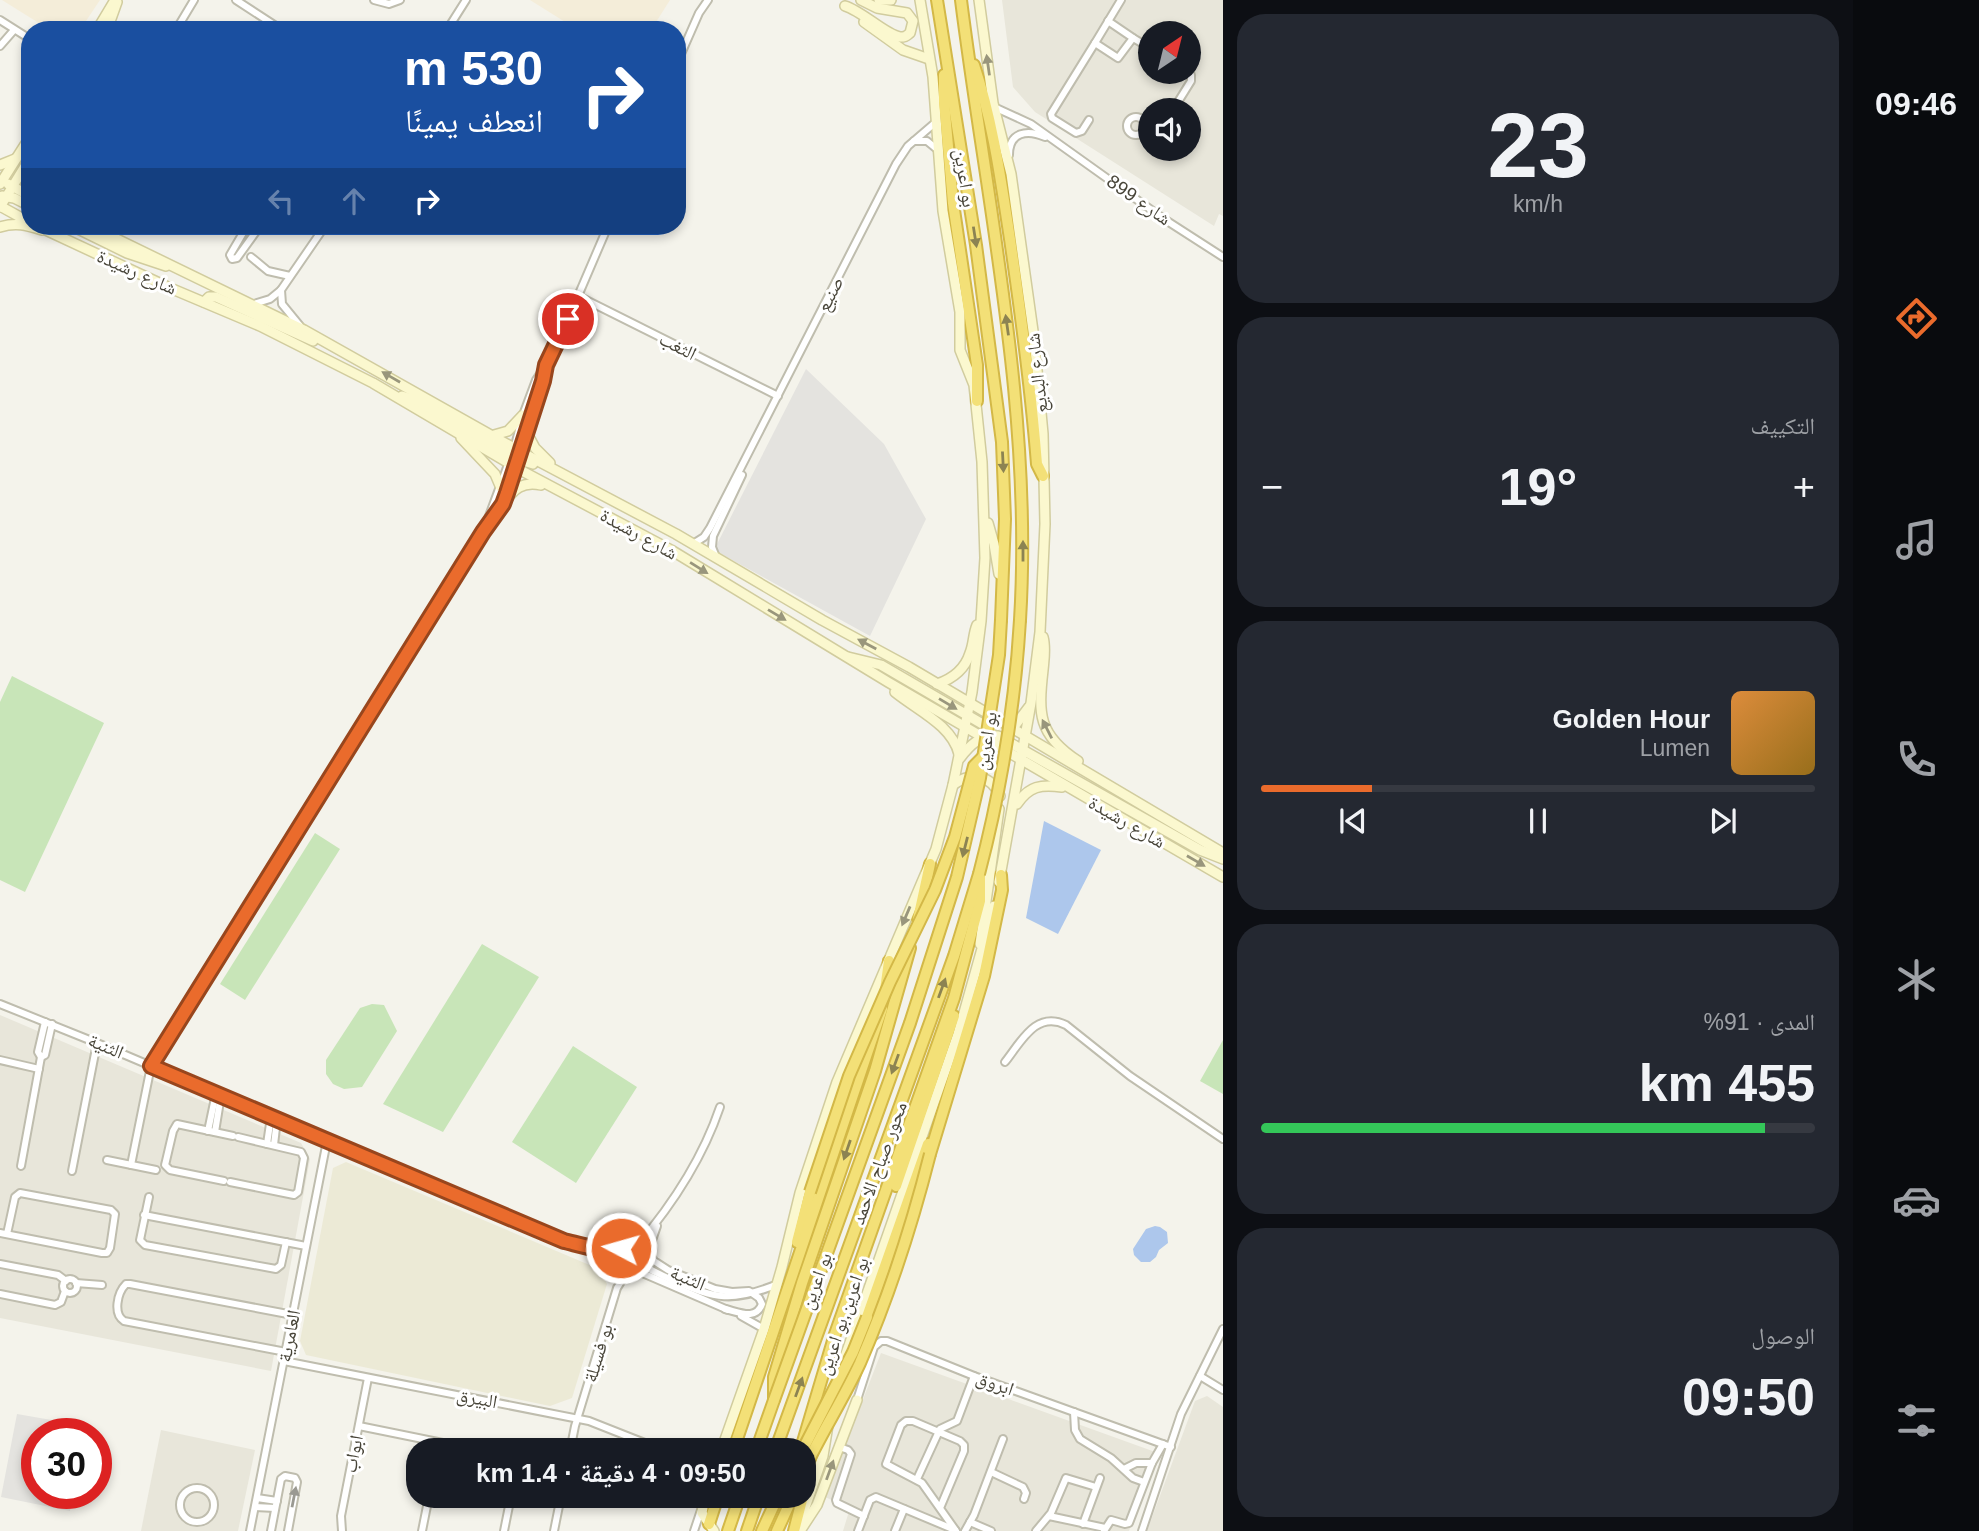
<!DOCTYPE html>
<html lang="ar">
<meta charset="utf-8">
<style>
:root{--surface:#171b24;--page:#242831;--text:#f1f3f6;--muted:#9ea1a6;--line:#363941;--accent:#ea6b2c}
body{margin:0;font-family:Arial,"Noto Naskh Arabic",sans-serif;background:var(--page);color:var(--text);direction:rtl;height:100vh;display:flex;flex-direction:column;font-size:26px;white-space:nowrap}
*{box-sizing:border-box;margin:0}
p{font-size:23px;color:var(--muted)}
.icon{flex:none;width:38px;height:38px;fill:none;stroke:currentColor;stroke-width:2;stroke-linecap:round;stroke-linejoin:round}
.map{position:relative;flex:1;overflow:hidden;direction:ltr}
.panel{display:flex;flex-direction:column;gap:14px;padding:14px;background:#0d0f14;width:630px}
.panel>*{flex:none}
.banner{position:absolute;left:21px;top:21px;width:665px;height:214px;border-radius:28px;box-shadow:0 4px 10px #0003;direction:rtl;background:#1a4fa0;color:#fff;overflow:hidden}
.needle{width:46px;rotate:35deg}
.tools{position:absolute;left:1138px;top:21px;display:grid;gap:14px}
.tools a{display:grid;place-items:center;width:63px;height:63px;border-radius:50%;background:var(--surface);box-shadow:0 4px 10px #0003;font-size:35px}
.speed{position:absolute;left:21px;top:1418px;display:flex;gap:14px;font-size:35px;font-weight:700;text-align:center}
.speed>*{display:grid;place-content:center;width:91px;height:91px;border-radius:50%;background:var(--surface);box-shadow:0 4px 10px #0003;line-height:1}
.speed .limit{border:10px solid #d22;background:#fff;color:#111}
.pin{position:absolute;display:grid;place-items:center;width:60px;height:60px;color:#fff;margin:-30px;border:4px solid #fff;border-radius:50%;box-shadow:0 2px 7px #0007}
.me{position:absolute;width:77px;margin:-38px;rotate:276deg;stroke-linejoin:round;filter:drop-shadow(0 0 5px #0008)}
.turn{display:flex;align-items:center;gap:24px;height:147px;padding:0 28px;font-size:32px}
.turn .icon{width:91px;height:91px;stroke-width:2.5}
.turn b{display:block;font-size:49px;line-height:60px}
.lanes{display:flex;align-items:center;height:66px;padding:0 28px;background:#0003;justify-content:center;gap:35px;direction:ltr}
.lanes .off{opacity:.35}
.big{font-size:52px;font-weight:800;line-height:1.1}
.panel .widget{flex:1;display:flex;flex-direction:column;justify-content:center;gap:10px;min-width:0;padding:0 24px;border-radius:28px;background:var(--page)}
.panel .dial{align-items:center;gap:0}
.dial b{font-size:91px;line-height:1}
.song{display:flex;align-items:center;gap:21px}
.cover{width:84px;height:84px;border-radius:10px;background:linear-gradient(135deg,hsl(30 70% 55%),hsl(40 70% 35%))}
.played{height:7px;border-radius:4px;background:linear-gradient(90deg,var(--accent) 20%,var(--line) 20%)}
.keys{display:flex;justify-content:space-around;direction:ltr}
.heat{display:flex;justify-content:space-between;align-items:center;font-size:38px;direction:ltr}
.charge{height:10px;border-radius:5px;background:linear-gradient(90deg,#34c759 91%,var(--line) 0)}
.trip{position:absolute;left:406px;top:1438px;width:410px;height:70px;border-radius:28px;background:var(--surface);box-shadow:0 4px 10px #0003;font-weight:800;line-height:70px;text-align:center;direction:rtl}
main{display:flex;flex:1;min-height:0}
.tab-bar{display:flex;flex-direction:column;width:126px;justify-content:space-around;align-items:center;background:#090b0e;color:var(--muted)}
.tab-bar .icon{width:49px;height:49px}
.tab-bar .on{color:var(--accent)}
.tab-bar b{font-size:32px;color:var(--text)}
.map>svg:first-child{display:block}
.residential{fill:#e8e6da;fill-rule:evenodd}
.commercial{fill:#f4edd9}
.education{fill:#ecead6}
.green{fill:#c8e5b8}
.parking{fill:#e4e3df}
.water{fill:#adc7ec}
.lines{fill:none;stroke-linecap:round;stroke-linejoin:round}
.street-casing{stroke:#bfbdae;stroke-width:10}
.secondary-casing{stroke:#d1cc9e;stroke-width:12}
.highway-casing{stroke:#d3b847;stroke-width:14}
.street{stroke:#fff;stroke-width:6}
.secondary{stroke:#fbf8cf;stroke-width:9}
.highway{stroke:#f3e077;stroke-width:10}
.highway-bridge-casing{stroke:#d3b847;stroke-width:14;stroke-linecap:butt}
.highway-bridge{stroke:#f3e077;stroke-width:10}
.oneway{fill:#99967c}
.oneway2{fill:#8c8352}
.oneway3{fill:#9a9992}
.route-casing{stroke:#98461d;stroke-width:18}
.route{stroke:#ea6b2c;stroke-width:12}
.labels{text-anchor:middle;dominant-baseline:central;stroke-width:6;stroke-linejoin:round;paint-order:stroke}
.street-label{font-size:19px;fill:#484539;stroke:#fff}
</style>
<main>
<nav class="tab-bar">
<b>09:46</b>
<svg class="icon on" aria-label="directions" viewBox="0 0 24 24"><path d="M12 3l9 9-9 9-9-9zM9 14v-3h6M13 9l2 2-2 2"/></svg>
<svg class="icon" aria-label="music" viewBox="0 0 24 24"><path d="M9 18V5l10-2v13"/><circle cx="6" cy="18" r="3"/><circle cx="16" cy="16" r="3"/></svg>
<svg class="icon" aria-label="phone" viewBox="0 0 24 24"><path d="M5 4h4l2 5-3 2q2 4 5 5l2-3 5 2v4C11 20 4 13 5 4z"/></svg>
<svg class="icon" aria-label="climate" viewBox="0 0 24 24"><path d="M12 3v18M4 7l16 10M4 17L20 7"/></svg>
<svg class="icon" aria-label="car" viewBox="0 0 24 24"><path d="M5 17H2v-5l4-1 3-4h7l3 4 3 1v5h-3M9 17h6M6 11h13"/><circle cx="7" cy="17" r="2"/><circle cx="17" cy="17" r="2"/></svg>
<svg class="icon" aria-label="filters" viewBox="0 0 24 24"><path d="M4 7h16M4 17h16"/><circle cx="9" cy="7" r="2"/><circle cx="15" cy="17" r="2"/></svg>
</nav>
<section class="panel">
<div class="widget dial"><b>23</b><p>km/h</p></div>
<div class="widget"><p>التكييف</p>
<div class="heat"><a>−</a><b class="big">19°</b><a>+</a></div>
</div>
<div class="widget">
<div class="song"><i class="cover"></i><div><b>Golden Hour</b><p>Lumen</p></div></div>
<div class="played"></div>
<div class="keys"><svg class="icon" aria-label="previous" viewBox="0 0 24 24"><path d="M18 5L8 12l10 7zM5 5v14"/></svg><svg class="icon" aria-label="pause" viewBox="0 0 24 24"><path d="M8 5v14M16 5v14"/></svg><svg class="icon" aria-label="next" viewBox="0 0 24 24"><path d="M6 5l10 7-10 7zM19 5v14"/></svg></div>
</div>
<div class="widget"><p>المدى · 91%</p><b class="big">455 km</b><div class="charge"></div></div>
<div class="widget"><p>الوصول</p><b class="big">09:50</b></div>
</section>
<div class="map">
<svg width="1223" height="1531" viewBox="0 0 1223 1531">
<rect width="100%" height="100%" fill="#f4f3eb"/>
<!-- residential -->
<g class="residential">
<path d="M1002 0H1223V216L1219 214 1214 226 1035 112 1013 87ZM1150 33H1188V72H1150ZM1150 110H1188V149H1150Z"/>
<path d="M0 1015 301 1143 310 1159 271 1371 0 1318Z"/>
<path d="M881 1353 1158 1453 1129 1531H843L850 1508 825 1497Z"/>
<path d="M1207 1396 1223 1407V1531H1147L1195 1401Z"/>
<path d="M161 1430 255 1450 238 1531H141Z"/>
</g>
<!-- commercial -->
<g class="commercial">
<path d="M2 0H100L80 30H50Z"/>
<path d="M530 0H670L651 30H578Z"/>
</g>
<!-- education -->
<path class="education" d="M346 1162 599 1269 607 1284 572 1398 550 1406 306 1355 300 1341 333 1168Z"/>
<!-- green -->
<g class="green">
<path d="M12 676 104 723 25 892 0 880V702Z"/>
<path d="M315 833 340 849 245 1000 220 984Z"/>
<path d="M482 944 539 977 443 1132 383 1104Z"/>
<path d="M372 1004 384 1005 397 1031 362 1087 344 1089 333 1084 326 1074V1060L360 1008Z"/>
<path d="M1223 1040V1094L1200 1081Z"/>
<path d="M573 1046 637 1087 576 1183 512 1142Z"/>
</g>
<!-- parking -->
<g class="parking">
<path d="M806 369 884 444 926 519 870 636 714 550Z"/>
<path d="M17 1414 86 1426 85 1433H37V1493H73L70 1511 1 1497Z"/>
</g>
<!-- water -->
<g class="water">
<path d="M1044 821 1101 850 1058 934 1026 918Z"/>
<path d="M1155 1226 1160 1227 1167 1232 1168 1243 1159 1250 1156 1257 1150 1262H1141L1134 1255 1133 1249 1146 1229Z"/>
</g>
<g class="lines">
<defs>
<g id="street">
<path d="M236 0 282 30"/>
<path d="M374 0 389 4 400 0"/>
<path d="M0 20 30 39"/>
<path d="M1108 21 1133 38"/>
<path d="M176 30 194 0"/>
<path d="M447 30 466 0"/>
<path d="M1095 43 1121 0"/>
<path d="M0 46 14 30"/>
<path d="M677 63 699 13 708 0"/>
<path d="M994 107 1031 124 1164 219 1223 257"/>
<path d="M1173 110 1191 81V75L1186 72"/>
<circle cx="1136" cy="126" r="9"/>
<path d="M1089 120 1082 131 1076 133 1052 118 1051 114 1095 43 1118 58 1133 38 1150 48"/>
<path d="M914 141H927L938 150"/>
<path d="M1009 155C1009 132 1027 129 1045 137"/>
<path d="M247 226 230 255 232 259 237 258 260 226"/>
<path d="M251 257 268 271 290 276"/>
<path d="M281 290 282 304 300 326"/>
<path d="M578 296 778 396"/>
<path d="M254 304 270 299 281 290 325 226"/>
<path d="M514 449 523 415 536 380 546 365 578 296 608 226"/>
<path d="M520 454 543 381 546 365"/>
<path d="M486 524 509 462"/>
<path d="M693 544 704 537 710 528 896 164 908 146 936 122"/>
<path d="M716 557 712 547 713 536 742 475"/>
<path d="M0 1004 97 1043 556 1238C576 1246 598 1243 613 1261"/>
<path d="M45 1022 38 1052 41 1057 45 1055 52 1024"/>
<path d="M0 1060 39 1069"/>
<path d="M1005 1062C1021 1042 1036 1010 1066 1025L1130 1076 1223 1139"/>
<path d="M208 1131 216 1093"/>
<path d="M215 1132 221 1095"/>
<path d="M267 1144 271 1117"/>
<path d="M274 1145 277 1119"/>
<path d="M107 1160 156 1170"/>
<path d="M131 1165 151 1066 483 532 503 504 517 464"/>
<path d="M21 1166 41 1057"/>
<path d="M72 1171 97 1043"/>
<path d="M224 1181 170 1170 165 1165 166 1161 173 1131 177 1124 233 1136"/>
<path d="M230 1182 294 1195 298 1192 304 1158 301 1152 238 1137"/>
<path d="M149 1197 140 1240 145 1245 276 1269 281 1265 286 1242"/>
<path d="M144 1215 306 1246"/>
<path d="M0 1233 102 1253H107L110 1248 115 1214 111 1210 20 1193 15 1197 7 1234"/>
<path d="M637 1246C673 1204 702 1160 720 1107"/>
<circle cx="626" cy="1259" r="12"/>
<path d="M632 1249 637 1246 646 1249 654 1261 668 1270 715 1289 732 1292 749 1291 759 1298 762 1304C756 1321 739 1312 725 1309"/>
<path d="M638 1259 651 1243 657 1226"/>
<path d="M638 1260C647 1270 660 1274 672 1280 717 1299 731 1303 778 1284"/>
<path d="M0 1264 58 1275 66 1281"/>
<path d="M633 1269 728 1310"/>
<circle cx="70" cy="1286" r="7"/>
<path d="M76 1283 102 1285"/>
<path d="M0 1294 55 1305 61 1302 65 1291"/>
<path d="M741 1316 764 1329"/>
<path d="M286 1352 124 1321C113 1314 117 1293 126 1284H130L293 1315"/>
<path d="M284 1361 589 1421 665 1451"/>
<path d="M1200 1376 1223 1390"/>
<path d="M857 1400 874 1347 881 1341H887L974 1376 1171 1447"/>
<path d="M1074 1412 1075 1430 1080 1439 1111 1458 1133 1478 1144 1482"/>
<path d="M359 1426 482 1451"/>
<path d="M839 1447 848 1450 851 1454 836 1500 837 1503 864 1516"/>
<path d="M570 1451 575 1426 617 1288 627 1272"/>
<path d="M1124 1469 1136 1463H1152"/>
<path d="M991 1472 1023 1487 1026 1493 1024 1499"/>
<path d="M917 1479 940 1429 957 1421 974 1376"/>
<circle cx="197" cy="1505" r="17"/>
<path d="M257 1498 277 1501"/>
<path d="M255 1507 275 1508"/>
<path d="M940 1508 964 1451V1445L960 1441 913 1421H906L901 1425 886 1464 922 1483 956 1531"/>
<path d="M1049 1516 1105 1528"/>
<path d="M970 1522 991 1531"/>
<path d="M1083 1524 1100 1478"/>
<path d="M250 1531 327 1141"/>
<path d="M271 1531 281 1479 285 1476 295 1478 297 1482 288 1531"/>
<path d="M342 1531 341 1516 368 1378"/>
<path d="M422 1531 429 1496"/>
<path d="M504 1531 511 1496"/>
<path d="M554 1531 561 1496"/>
<path d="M694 1531 701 1510"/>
<path d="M858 1531 870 1500 876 1497 955 1530"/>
<path d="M895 1531 904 1509"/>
<path d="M965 1531 974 1515 1003 1439"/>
<path d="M1036 1531 1051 1513 1066 1478 1096 1487"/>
<path d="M1104 1531 1111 1520 1125 1524 1129 1523 1152 1463 1163 1444"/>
<path d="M1142 1531 1181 1414 1223 1329"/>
</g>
<g id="secondary">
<path d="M879 0H891"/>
<path d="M979 0 993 103 1011 174 1034 338 1043 434 1045 524 1040 632 1031 703 999 882"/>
<path d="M845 6C862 11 886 35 900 37 906 37 906 36 910 33L913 21 907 13 877 8 861 0"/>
<path d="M864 22 903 50 929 59"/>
<path d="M97 30 115 0"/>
<path d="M107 30 117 2"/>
<path d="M0 165 15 159"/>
<path d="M27 165 26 174 30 185"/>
<path d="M0 184 30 137"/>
<path d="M8 184 30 196"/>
<path d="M2 196 14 198 30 206"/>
<path d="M0 206 29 222"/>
<path d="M0 207 30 158"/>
<path d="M37 226 170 288 260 326 373 383 524 472 671 550 888 682 1223 877"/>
<path d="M72 226 127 253 166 266"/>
<path d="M90 226 304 330 521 452 676 534 822 620 909 667 1223 853"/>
<path d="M0 227C16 222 26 225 42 230"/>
<path d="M204 302 209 297H216L313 341"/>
<path d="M402 396 418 401 508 453 514 455 520 453"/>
<path d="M527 433 535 448 550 463"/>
<path d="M494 435 508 431 523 415"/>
<path d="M461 438 495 474 501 488"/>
<path d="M509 463 517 459 533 464"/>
<path d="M503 504C514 489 522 481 541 485"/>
<path d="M988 523 994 544 999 574"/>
<path d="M1043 637C1046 648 1044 659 1043 670 1038 714 1038 735 1078 761"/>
<path d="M848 657 881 665 991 729"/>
<path d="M937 684C952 679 965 669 970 653 974 644 973 634 977 625"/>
<path d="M895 692C917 710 952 725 959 754"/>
<path d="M1010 732 1029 707"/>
<path d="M960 758C970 745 981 734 998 736L1200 850 1223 859"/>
<path d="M953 785C970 772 991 774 1000 796"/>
<path d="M1017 804C1029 786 1041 784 1062 787"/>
<path d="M980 944 999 809"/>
<path d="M840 1371 958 1034 994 906"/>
<path d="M721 1451 764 1329 782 1267 800 1193 837 1082 936 849 953 785 972 692 981 621 985 558 982 462 974 385 960 350V312L943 211 933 77 920 0"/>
<path d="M705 1496 702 1513 714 1531"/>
<path d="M801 1519 823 1456 833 1394"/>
<path d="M800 1531 817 1505 857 1400"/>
</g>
<g id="highway">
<path d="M937 0 976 245 1002 442 1005 519 1001 620"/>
<path d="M961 0C987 206 1033 411 1020 620"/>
<path d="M974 65C993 121 1001 181 1010 239 1021 314 1031 388 1037 464L1043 476"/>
<path d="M944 75V101L953 203 977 365V401"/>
<path d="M918 919 930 864"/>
<path d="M885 990 889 961"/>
<path d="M930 1154 984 976 1002 890 1001 875"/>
<path d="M896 1186 954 1016"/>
<path d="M797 1242 810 1192"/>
<path d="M867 1317 928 1144"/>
<path d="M802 1445 835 1334 954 998 980 901V877"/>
<path d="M733 1451 882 1009"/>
<path d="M756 1451 774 1400V1377L802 1283 875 1071 910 948"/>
<path d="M775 1451 954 956 979 874"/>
<path d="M803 1494 811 1462"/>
<path d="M709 1524 718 1496"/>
<path d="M728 1531 740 1496"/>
<path d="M747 1531 759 1496"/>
<path d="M762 1531 778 1496"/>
<path d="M777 1531 793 1496"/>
<path d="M794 1531 803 1496"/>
</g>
</defs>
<!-- street casing -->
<use href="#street" class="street-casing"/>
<!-- secondary casing -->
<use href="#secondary" class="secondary-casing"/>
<!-- highway casing -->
<use href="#highway" class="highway-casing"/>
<!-- street -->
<use href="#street" class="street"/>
<!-- secondary -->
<use href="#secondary" class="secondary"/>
<!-- highway -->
<use href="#highway" class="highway"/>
<defs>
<g id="highway-bridge">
<path d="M979 874C1001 790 1015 706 1020 620"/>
<path d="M810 1192 849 1076 890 982 935 890 955 837 974 766 984 756"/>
<path d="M774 1400 910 1023 957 877 980 778 999 655 1001 620"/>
<path d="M802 1451 853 1352 867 1317"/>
<path d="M803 1472C820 1435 843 1400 860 1363 889 1296 912 1225 930 1154"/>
</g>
</defs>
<!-- highway-bridge casing -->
<use href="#highway-bridge" class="highway-bridge-casing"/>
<!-- highway-bridge -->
<use href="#highway-bridge" class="highway-bridge"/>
</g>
<!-- one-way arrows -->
<defs><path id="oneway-solid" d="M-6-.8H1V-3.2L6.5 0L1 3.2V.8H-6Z" transform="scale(1.75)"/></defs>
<g class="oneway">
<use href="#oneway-solid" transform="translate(988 65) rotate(-98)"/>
<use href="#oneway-solid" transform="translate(391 377) rotate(-150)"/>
<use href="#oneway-solid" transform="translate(699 568) rotate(32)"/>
<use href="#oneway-solid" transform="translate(777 615) rotate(31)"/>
<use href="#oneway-solid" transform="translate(867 644) rotate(-152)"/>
<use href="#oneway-solid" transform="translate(948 704) rotate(31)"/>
<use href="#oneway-solid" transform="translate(1047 729) rotate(-117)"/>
<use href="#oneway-solid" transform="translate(1196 861) rotate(30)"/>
<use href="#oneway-solid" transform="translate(906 916) rotate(113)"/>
<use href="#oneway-solid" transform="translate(830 1470) rotate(-70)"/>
</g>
<g class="oneway2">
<use href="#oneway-solid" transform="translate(975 237) rotate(81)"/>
<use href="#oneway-solid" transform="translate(1007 325) rotate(-98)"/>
<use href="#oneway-solid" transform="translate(1003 462) rotate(87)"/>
<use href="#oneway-solid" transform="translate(1023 551) rotate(-90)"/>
<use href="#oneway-solid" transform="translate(965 847) rotate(104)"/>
<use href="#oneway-solid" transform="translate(942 988) rotate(-70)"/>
<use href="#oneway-solid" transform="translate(895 1064) rotate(110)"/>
<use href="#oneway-solid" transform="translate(847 1150) rotate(109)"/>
<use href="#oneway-solid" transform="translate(799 1387) rotate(-70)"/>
</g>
<use class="oneway3" href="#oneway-solid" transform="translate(294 1497) rotate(-79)"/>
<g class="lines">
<defs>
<path id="route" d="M568 319 546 365 543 381 507 493 503 504 483 532 151 1066 564 1241C578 1244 608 1254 621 1248"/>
</defs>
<!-- route casing -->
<use href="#route" class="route-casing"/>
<!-- route -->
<use href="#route" class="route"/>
</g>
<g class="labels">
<!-- street labels -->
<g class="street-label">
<text transform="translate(965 178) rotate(81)">بو اعرين</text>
<text transform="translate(1139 200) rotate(35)">شارع 899</text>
<text transform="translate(137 272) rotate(24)">شارع رشيدة</text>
<text transform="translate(830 294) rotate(-63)">صنيع</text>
<text transform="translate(678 346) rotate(27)">الثغب</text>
<text transform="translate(1037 373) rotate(-96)">شارع البديع</text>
<text transform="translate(639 534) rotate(29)">شارع رشيدة</text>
<text transform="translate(986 741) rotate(-81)">بو اعرين</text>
<text transform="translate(1127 822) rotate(30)">شارع رشيدة</text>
<text transform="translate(106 1046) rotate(23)">الثنية</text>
<text transform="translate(879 1163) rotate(-70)">محور صباح الاحمد</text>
<text transform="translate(688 1278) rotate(23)">الثنية</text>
<text transform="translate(816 1281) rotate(-70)">بو اعرين</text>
<text transform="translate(843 1316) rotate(-71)">بو اعرين,بو اعرين</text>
<text transform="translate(289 1336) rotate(-79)">العامرية</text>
<text transform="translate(598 1353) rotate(-73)">بو فسيلة</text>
<text transform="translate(995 1383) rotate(20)">ابروق</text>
<text transform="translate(477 1398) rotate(11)">البيرق</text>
<text transform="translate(353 1454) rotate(-79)">ابواب</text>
</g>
</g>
</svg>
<div class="tools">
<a><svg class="needle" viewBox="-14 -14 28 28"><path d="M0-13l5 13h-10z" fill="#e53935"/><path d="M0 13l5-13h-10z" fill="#9ea1a6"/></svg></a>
<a><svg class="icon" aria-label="sound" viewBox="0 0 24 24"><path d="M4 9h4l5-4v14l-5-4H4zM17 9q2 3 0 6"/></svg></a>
</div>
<div class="speed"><div class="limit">30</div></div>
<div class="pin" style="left:568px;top:319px;background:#d93025"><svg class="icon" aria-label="arrive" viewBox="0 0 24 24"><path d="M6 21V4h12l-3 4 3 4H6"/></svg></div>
<svg class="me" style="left:621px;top:1248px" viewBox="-20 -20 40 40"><circle r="17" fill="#ea6b2c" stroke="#fff" stroke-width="3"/><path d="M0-11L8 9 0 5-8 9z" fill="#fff"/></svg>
<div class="trip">09:50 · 4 دقيقة · 1.4 km</div>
<div class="banner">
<div class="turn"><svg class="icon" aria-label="right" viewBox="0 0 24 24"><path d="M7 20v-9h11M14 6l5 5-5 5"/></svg><div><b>530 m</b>انعطف يمينًا</div></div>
<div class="lanes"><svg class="icon off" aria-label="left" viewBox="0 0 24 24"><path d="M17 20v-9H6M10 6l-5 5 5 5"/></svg><svg class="icon off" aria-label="ahead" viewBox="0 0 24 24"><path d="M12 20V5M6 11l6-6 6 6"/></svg><svg class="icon" aria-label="right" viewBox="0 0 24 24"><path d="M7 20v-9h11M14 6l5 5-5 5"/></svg></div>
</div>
</div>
</main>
